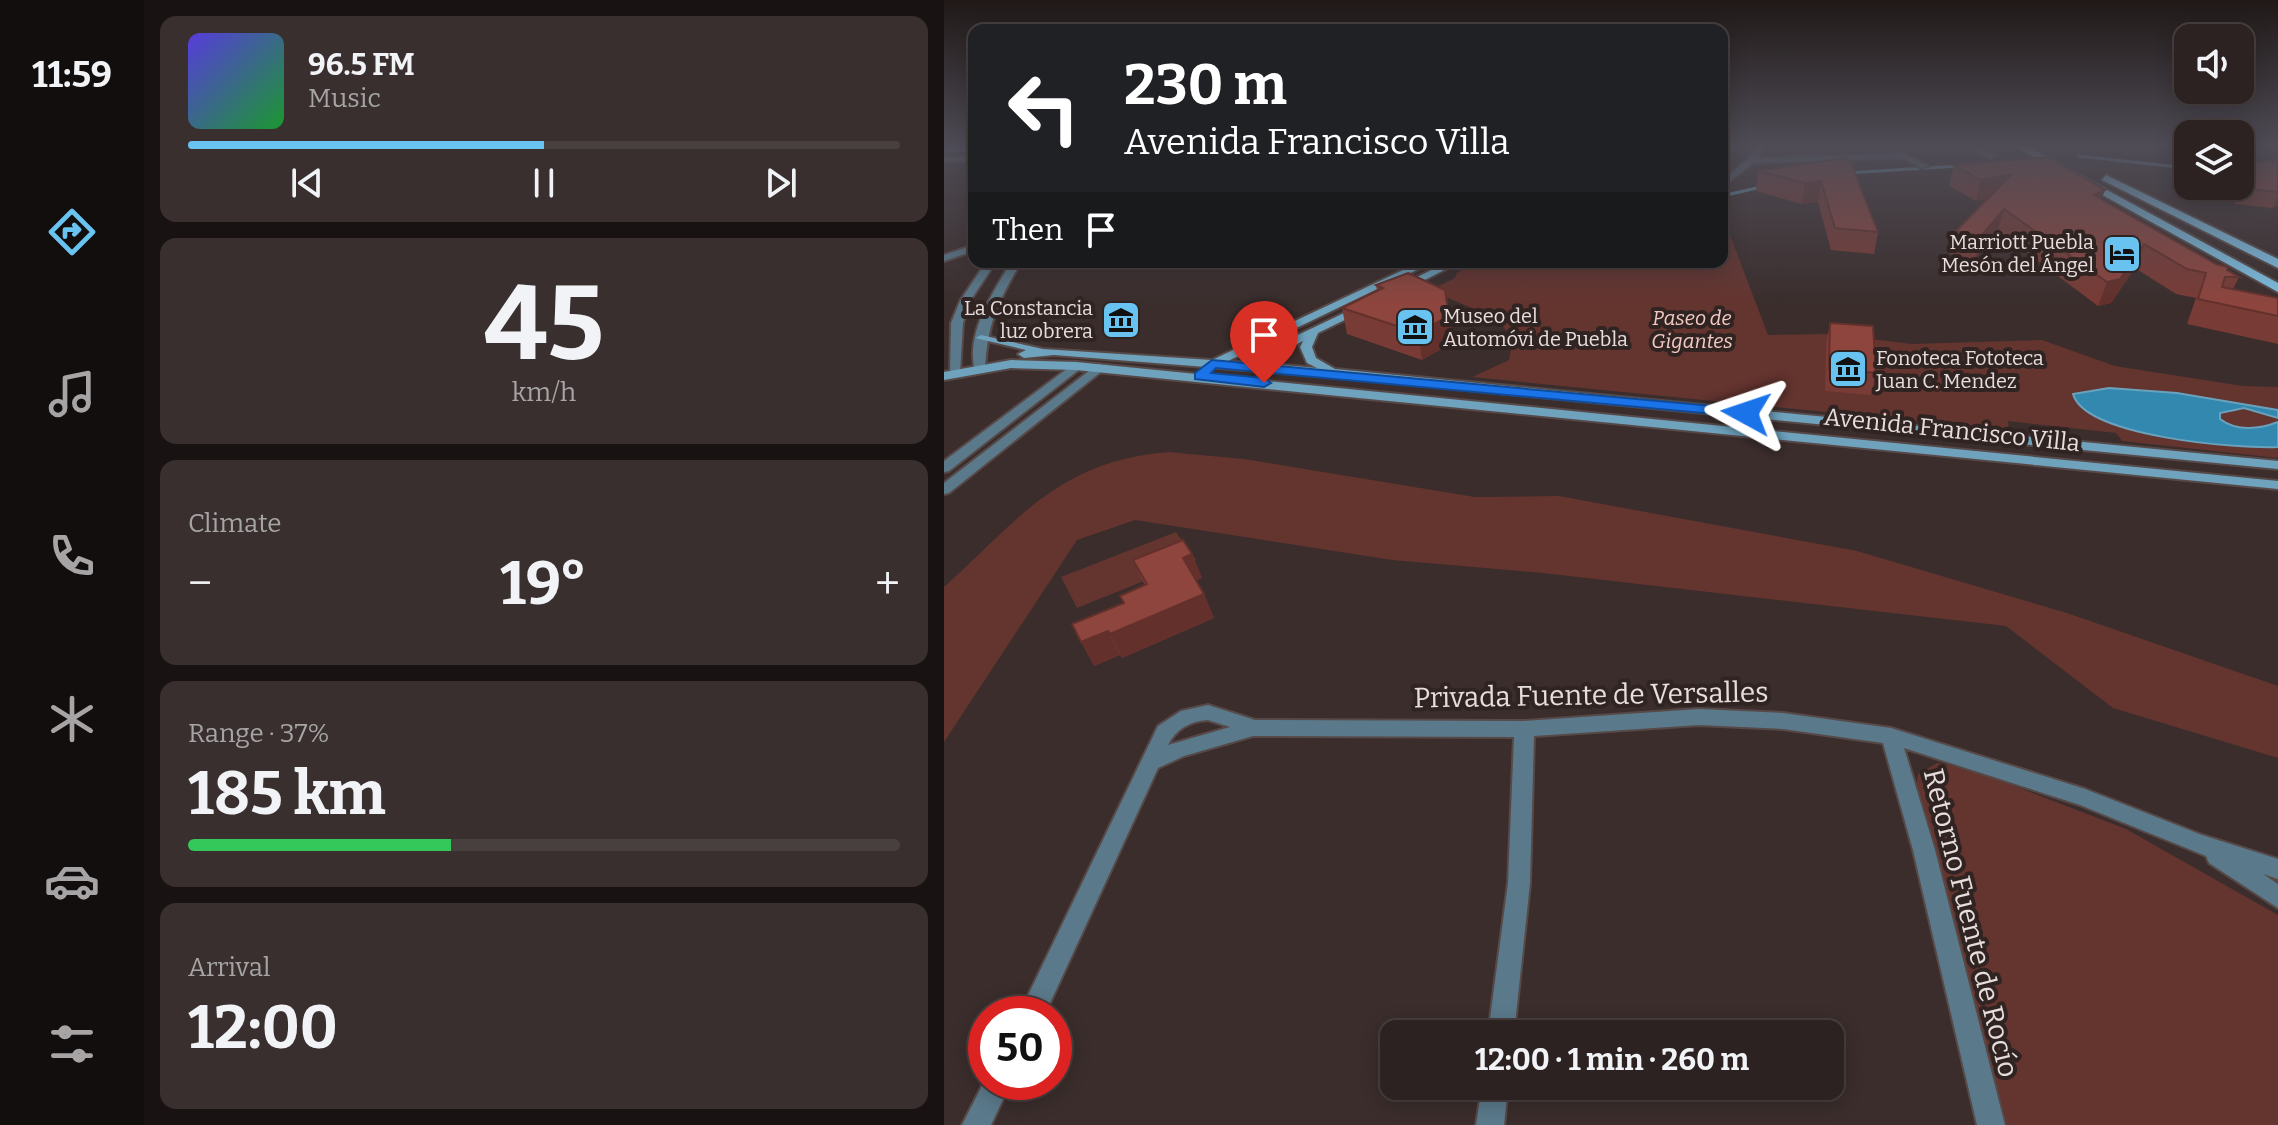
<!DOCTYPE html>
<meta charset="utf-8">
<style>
:root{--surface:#2c2221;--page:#382f2e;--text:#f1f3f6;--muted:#a6a4a5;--line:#483f3f;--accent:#69c3f1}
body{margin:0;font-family:Bitter,serif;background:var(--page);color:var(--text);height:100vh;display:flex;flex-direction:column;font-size:30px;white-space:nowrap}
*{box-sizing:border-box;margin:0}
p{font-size:26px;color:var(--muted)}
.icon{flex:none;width:44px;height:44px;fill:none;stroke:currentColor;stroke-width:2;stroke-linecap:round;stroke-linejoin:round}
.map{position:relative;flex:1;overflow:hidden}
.side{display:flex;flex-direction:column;gap:16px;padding:16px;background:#181312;width:800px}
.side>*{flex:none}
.hud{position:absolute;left:24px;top:24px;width:760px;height:244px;border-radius:16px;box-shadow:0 4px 20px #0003,0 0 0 2px var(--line);background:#202124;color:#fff;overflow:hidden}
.fabs{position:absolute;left:1230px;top:24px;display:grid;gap:16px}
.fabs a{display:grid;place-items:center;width:80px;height:80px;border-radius:16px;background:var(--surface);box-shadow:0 4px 20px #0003,0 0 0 2px var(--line);font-size:40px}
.speed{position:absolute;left:24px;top:996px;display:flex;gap:16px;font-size:40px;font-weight:700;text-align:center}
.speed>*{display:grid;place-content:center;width:104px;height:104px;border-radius:50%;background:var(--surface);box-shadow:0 4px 20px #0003,0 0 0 2px var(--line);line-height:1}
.speed .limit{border:12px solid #d22;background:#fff;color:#111}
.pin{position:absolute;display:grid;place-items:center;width:68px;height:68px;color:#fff;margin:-82px -34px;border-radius:50% 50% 50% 0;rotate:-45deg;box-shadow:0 0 8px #0007}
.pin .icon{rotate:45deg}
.me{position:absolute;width:88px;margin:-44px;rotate:275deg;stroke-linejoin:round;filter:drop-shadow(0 0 6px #0008)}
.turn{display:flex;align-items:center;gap:28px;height:168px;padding:0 24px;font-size:36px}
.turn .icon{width:104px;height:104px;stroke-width:2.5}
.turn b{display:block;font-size:56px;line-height:68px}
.then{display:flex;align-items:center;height:76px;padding:0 24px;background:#0003;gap:16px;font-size:30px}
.big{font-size:60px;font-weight:700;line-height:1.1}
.side .widget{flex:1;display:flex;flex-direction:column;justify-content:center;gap:12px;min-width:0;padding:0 28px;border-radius:16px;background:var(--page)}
.side .dial{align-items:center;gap:0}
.dial b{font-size:104px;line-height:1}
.song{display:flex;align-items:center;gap:24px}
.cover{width:96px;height:96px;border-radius:12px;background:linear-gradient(135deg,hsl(250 70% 55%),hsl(130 70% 35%))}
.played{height:8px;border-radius:4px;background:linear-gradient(90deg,var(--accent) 50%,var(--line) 50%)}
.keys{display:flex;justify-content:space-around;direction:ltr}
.heat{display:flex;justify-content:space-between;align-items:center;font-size:44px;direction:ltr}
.charge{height:12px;border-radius:6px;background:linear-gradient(90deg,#34c759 37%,var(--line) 0)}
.trip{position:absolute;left:436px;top:1020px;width:464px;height:80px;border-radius:16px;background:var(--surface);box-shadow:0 4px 20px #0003,0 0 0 2px var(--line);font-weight:700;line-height:80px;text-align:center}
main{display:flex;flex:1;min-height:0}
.dock{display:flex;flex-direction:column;width:144px;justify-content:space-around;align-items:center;background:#120e0d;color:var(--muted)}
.dock .icon{width:56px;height:56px}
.dock .current{color:var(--accent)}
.dock b{font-size:36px;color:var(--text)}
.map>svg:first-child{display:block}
.green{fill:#64342f}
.water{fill:#3388af;stroke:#69a2bc;stroke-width:2}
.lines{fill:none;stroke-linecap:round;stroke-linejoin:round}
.stream{stroke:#69a2bc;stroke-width:3}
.river{fill:#3388af;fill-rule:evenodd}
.street-casing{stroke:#564948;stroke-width:4}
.secondary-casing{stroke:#564948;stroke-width:4}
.primary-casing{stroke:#564948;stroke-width:4}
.street{fill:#5a798a;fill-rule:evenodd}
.secondary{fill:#6ea2bd;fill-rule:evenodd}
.primary{fill:#7ec1e4;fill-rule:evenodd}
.wall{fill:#793b35}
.shaded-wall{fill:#63302b}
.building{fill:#8d453e;stroke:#63302b;stroke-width:2}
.route{fill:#1a73e8;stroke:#114b97;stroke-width:2}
.labels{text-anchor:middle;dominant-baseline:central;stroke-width:8;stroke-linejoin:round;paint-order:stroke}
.far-poi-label{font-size:20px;fill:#e6dddc;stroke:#302422;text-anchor:end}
.far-park-label{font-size:20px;font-style:italic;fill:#f5c9c3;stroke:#302422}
.street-label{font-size:24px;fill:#e6dddc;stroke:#302422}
.near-street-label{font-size:28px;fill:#e6dddc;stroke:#302422}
</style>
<main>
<nav class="dock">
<b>11:59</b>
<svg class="icon current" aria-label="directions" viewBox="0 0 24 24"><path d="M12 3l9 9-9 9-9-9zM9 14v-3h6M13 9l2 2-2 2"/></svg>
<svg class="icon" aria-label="music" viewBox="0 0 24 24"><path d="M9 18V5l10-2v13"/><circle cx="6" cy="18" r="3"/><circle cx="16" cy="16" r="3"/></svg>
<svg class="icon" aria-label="phone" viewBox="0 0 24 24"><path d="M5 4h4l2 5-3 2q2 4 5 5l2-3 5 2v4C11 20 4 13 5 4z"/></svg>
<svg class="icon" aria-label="climate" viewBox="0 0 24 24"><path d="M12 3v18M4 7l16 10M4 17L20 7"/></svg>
<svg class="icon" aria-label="car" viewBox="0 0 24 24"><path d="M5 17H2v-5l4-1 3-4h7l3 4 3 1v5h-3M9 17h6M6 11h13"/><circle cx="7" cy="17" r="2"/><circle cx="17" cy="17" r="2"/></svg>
<svg class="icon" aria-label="filters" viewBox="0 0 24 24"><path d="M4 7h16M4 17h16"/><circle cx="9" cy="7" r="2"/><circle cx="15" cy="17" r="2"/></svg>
</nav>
<section class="side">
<div class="widget">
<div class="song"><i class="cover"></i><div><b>96.5 FM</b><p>Music</p></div></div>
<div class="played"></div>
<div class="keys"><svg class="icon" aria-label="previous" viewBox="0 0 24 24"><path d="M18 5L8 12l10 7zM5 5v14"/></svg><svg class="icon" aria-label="pause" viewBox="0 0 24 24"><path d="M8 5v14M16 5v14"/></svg><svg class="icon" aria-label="next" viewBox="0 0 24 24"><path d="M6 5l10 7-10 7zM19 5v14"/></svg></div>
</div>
<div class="widget dial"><b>45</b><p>km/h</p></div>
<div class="widget"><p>Climate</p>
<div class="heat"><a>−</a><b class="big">19°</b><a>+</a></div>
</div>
<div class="widget"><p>Range · 37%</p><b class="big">185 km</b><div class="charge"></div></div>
<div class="widget"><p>Arrival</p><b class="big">12:00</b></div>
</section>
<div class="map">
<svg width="1334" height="1125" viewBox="0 0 1334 1125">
<rect width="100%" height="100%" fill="#3a2d2c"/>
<!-- green -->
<g class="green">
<path d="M778 235H786L824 335 886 334 968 344 1098 340 1171 366 1299 386 1334 387V458L1178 441 1172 433 1064 421 1065 430 528 377 565 360 569 339 553 319 486 290 511 278 513 273 533 262H778Z"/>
<path d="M224 452 300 459 531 497 615 496 913 551 1123 613 1334 686V758L1169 708 1062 626 599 573 448 560 191 520 133 540 0 742V587C75 519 115 461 224 452Z"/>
<path d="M232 532 252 560 133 608 117 577Z"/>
<path d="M993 763 1024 768 1182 829 1334 915V1125H1063L972 792 974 774Z"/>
</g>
<!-- water -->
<path class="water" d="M1165 388 1233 393 1334 410V418L1300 408 1276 413V419C1293 432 1316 429 1334 422V447C1295 449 1141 437 1129 394Z"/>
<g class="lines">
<!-- stream -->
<g class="stream">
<path d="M0 151 30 150"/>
<path d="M1134 156 1244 168"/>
<path d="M902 173 1015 166"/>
<path d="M778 196 817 187"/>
</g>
<!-- river -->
<path class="river" d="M0 146H14L0 154Z"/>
<defs>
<g id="street">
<path d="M814 146H822L813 158 951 154 949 152 953 150 984 166 977 168 959 158 809 163 778 187V181L804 159Z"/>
<path d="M1023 146H1034L1053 156 1046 158Z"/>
<path d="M0 157 30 158V162L0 161Z"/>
<path d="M30 245V251L0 261V255Z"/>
<path d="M42 262H52L26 301 19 323 16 373 14 376H6L7 323 16 301Z"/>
<path d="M67 262H77C54 302 44 321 41 368L35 372 31 371C21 333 49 293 67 262Z"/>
<path d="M132 362 138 366 136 369 5 471 0 472V461Z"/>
<path d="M154 364 158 365V371L5 493 0 494V483Z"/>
<path d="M264 705 311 720 580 721 755 709 839 713 947 728 1141 789 1258 835 1334 859V879L1319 874 1334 884V908L1265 863 1262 856 1136 805 960 748 991 850 1061 1125H1033L969 850 939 743 839 729 755 725 590 736 586 883 570 1034H544L564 883 570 737 309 736 240 756 214 768 101 1014H75L214 726 237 711ZM264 720 286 727 224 745C232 729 246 721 264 720Z"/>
<path d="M42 1078V1082H67L47 1125H18Z"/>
<path d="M538 1086H564L560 1125H532Z"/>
</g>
<g id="secondary">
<path d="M784 146H795L778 154V149Z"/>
<path d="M476 262H489L284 361 297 362 419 304 423 305V309L374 333 368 347 372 358 391 369 1334 461V469L390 377 110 355 80 358 74 354 82 350 31 338 37 335 99 349 268 360ZM359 341 356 347 363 363 373 368 314 363Z"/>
<path d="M503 262H516L461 290 452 288Z"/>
<path d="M67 360 132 362 1334 481V489L132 370 67 368 0 380V372Z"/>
</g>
<g id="primary">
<path d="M1070 146H1082L1334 283V292Z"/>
<path d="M1162 175 1334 259V268L1158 180Z"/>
</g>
</defs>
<!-- street casing -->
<use href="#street" class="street-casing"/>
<!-- secondary casing -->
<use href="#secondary" class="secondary-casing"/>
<!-- primary casing -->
<use href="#primary" class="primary-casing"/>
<!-- street -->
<use href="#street" class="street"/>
<!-- secondary -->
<use href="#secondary" class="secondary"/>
<!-- primary -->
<use href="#primary" class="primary"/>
</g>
<!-- wall -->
<g class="wall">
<path d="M900 158 934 232 930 254 887 250 874 202 858 204 812 191 814 171Z"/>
<path d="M1334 161V206L1328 208 1291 204 1285 186H1296V163Z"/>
<path d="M1010 165 1157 199 1295 277 1289 289 1334 298V344L1243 324 1252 298 1232 294 1191 268 1167 303 1154 306 1054 231 1031 259 1006 254 1012 231 1044 199 1032 201 1005 186Z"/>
<path d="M432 285 505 316 508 343 478 360 403 334 398 308 433 291Z"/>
<path d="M886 323 932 373 927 395 881 391 882 343Z"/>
<path d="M239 540 248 554 258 578 252 580 260 594 270 618 178 658 176 655 150 666 128 624 179 603 176 596 201 586 189 560Z"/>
</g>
<!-- shaded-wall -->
<g class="shaded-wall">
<path d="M1067 175 1061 197 1032 201 1037 180Z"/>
<path d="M877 181 874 202 858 204 861 183Z"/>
<path d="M1161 190 1153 212 1150 195Z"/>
<path d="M1334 196V206L1328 208Z"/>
<path d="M1060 209 1054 231 1031 259 1037 236Z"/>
<path d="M1200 244 1191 268 1167 303 1154 306 1163 282Z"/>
<path d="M505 316 508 343 478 360 474 333Z"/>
<path d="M248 554 258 578 249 582 239 558Z"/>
<path d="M260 594 270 618 178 658 166 634Z"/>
<path d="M164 631 176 655 150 666 137 642Z"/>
</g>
<!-- building -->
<g class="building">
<path d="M1104 157 1161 190 1150 195 1272 264 1284 267 1283 270 1295 277H1281L1278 287 1334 298V316L1254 299 1262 273 1243 269 1200 244 1176 279 1163 282 1060 209 1037 236 1012 231 1067 175 1037 180 1010 165Z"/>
<path d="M900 158 906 161 934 232 891 228 877 181 861 183 814 171Z"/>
<path d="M1334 161V192L1298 188 1296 182V163Z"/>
<path d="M464 273 501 290 505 316 474 333 398 308 439 288 432 285Z"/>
<path d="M886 323 929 326 932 373 885 369Z"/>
<path d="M239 540 248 554 239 558 260 594 166 634 164 631 137 642 128 624 180 603 176 596 203 584 189 560Z"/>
</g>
<!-- sky -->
<linearGradient id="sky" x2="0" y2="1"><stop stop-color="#201918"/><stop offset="0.48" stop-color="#4f4c56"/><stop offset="1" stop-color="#4f4c56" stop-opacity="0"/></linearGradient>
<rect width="1334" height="304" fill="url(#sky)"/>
<!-- route -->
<path class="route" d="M268 360 802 409 810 413 802 417 272 368 267 373 320 378 327 383 320 387 251 379V373Z"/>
<!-- icons -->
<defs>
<symbol id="hotel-square" viewBox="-11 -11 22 22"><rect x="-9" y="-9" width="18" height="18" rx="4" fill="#69c3f1" stroke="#302422"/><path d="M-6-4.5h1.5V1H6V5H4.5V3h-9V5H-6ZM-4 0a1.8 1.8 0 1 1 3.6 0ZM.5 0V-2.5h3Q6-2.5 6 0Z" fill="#111"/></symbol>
<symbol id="museum-square" viewBox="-11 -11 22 22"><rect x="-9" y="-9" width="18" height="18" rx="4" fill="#69c3f1" stroke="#302422"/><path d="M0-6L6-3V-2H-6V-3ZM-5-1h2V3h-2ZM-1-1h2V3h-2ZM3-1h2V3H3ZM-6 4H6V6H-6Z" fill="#111"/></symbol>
</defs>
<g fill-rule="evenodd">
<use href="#hotel-square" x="1156" y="232" width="44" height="44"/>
<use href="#museum-square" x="155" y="298" width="44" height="44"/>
<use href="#museum-square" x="449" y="305" width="44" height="44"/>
<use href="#museum-square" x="882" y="347" width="44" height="44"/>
</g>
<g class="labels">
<!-- far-poi labels -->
<g class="far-poi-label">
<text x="1150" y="242">Marriott Puebla<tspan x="1150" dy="23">Mesón del Ángel</tspan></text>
<text x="149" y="308">La Constancia<tspan x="149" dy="23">luz obrera</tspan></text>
<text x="499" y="316" text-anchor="start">Museo del<tspan x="499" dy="23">Automóvi de Puebla</tspan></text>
<text x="932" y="358" text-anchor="start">Fonoteca Fototeca<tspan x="932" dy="23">Juan C. Mendez</tspan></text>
</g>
<!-- far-park labels -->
<g class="far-park-label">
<text x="748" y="318">Paseo de<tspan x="748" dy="23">Gigantes</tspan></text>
</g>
<!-- street labels -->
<g class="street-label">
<text transform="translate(1008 430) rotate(6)">Avenida Francisco Villa</text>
</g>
<!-- near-street labels -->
<g class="near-street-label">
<text transform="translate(647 695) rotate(-1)">Privada Fuente de Versalles</text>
<text transform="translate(1027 923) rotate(76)">Retorno Fuente de Rocío</text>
</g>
</g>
</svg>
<div class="fabs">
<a><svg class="icon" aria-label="sound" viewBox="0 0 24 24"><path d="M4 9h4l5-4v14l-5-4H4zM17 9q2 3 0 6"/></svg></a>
<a><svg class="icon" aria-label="layers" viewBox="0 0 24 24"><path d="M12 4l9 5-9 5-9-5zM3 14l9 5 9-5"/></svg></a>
</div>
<div class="speed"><div class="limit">50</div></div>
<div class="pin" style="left:320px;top:383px;background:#d93025"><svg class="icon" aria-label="arrive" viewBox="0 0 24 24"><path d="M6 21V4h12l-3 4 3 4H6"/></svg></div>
<svg class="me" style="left:802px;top:413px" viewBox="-20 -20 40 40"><path d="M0-17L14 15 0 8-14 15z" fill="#1a73e8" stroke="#fff" stroke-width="4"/></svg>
<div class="trip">12:00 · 1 min · 260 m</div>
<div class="hud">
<div class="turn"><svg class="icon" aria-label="left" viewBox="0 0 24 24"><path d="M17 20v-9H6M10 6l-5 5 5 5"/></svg><div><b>230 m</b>Avenida Francisco Villa</div></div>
<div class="then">Then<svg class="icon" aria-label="arrive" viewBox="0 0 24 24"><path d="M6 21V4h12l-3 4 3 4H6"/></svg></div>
</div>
</div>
</main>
